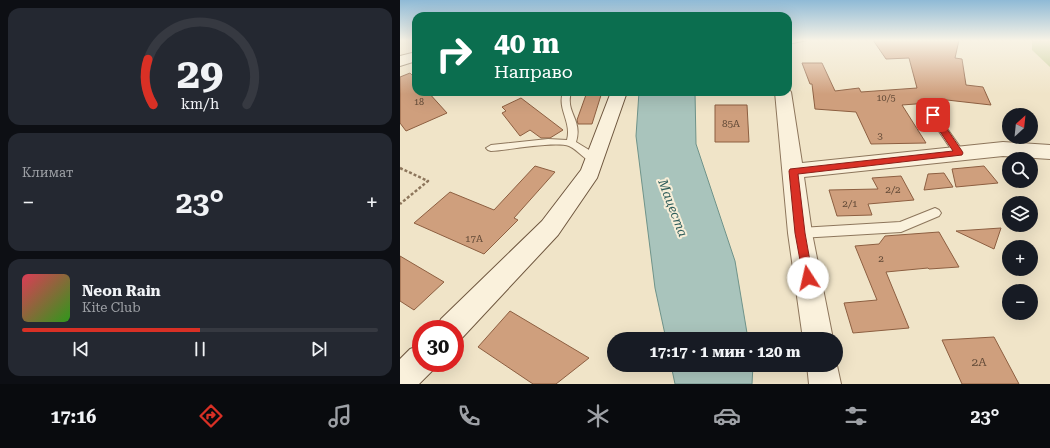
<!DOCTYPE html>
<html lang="ru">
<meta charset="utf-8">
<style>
:root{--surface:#171b24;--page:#242831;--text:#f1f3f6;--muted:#9ea1a6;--line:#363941;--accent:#d93025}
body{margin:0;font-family:"Roboto Serif",serif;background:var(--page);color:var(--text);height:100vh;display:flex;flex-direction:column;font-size:15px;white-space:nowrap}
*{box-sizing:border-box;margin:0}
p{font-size:13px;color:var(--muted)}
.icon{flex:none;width:22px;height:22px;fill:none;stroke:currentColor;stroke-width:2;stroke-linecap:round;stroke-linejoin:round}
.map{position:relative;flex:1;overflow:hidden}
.panel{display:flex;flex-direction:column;gap:8px;padding:8px;background:#0d0f14;width:400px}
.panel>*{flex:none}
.hud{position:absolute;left:12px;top:12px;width:380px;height:84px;border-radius:12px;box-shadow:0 4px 16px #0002;background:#0b6e4f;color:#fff;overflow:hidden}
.needle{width:26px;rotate:27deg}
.buttons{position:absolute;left:602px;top:108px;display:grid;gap:8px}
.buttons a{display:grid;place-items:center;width:36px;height:36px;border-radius:50%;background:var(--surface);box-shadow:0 4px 16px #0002;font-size:20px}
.speed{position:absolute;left:12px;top:320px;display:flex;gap:8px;font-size:20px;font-weight:700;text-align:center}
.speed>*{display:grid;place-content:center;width:52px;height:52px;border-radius:50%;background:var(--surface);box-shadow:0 4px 16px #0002;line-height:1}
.speed .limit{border:6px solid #d22;background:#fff;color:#111}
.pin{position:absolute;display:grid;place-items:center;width:34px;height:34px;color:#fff;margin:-17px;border-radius:8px;box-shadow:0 2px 6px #0006}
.me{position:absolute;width:44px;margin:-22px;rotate:350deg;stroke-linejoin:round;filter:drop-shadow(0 0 3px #0008)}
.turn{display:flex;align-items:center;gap:14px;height:84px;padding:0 16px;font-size:18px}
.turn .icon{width:52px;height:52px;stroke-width:2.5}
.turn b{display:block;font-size:28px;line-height:34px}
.big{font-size:30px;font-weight:700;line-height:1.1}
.panel .widget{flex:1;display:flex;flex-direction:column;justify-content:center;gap:6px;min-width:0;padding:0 14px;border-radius:12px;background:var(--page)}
.panel .dial{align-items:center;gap:0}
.dial svg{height:104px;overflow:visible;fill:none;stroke:var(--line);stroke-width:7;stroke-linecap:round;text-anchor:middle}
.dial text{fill:var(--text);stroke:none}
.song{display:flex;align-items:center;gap:12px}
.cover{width:48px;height:48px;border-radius:6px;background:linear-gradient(135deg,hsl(350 70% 55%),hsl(110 70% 35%))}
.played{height:4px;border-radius:2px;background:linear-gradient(90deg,var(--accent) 50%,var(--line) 50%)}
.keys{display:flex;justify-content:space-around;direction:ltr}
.heat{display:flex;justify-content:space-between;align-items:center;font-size:22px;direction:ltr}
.trip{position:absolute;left:207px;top:332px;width:236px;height:40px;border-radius:20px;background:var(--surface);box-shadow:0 4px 16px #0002;font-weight:700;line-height:40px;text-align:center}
.menu{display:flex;height:64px;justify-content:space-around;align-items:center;background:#090b0e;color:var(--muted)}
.menu .icon{width:28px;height:28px}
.menu .current{color:var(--accent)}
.menu b{font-size:18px;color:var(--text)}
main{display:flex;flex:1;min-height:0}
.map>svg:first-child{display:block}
.green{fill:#c9cf9b}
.water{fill:#a9c4bc;stroke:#6f938a}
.building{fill:#cf9f7d;stroke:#8d5f41}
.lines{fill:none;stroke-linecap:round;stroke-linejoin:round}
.lane-casing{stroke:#8d765c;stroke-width:2}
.street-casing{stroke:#8d765c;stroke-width:2}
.secondary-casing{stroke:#6f573f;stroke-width:2}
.path{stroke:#8d765c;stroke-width:2.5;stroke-dasharray:3 2;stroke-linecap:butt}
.lane{fill:#faf1dc;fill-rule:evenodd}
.street{fill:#faf1dc;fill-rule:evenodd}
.secondary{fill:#faf1dc;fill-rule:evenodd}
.route{fill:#d93025;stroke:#8d1f18}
.labels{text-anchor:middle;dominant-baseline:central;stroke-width:4;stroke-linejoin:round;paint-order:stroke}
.far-number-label{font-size:9px;fill:#624a37}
.number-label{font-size:10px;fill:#624a37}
.near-number-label{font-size:12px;fill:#624a37}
.water-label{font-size:13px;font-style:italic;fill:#2f5d5a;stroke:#f7eed8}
</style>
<main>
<section class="panel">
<div class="widget dial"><svg viewBox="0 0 100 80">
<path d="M14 69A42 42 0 1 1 86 69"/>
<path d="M14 69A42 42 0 0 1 10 34" stroke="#d93025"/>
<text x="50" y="56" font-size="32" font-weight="700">29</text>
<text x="50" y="72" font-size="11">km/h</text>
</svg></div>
<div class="widget"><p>Климат</p>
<div class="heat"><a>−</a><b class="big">23°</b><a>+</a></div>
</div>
<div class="widget">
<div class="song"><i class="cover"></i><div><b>Neon Rain</b><p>Kite Club</p></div></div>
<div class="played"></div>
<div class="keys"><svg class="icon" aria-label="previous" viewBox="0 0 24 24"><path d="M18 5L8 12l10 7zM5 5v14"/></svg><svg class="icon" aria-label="pause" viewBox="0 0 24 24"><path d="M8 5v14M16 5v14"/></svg><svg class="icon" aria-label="next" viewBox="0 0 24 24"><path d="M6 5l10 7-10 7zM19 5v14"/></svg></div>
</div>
</section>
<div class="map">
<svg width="650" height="384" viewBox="0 0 650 384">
<rect width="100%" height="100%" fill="#f0e4c8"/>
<!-- green -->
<path class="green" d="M650 40V67L632 50V41Z"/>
<!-- water -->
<g class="water">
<path d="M239 92H295L296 144 335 261 348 339H266L255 288 236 136Z"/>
<path d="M271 365H353L352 384H275Z"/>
</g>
<!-- building -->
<g class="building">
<path d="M473 40H559L555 58 562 59 566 85 583 87 591 105 538 99 542 102 502 105 526 143 471 144 456 112 415 109 412 84H410L402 63H422L435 91 459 88 461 92 517 88 509 58 486 59Z"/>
<path d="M10 73 16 79V92H28L47 113 6 131 0 123V77Z"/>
<path d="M187 92H202L192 124H178L177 120Z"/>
<path d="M121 98 163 130 150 138H141L130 130 120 136 102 113 106 111 102 107Z"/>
<path d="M315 105H347L349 142H315Z"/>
<path d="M135 166 155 172 114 218 118 220 84 254 14 223 50 192 94 210Z"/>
<path d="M584 166 598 183 556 187 552 169Z"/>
<path d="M544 173 553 187 524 190 528 174Z"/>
<path d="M501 176 514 200 468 204 472 215 437 216 429 190 478 189 472 178Z"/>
<path d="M601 228 594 249 556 231Z"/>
<path d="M539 232 559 267 529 269 528 268 486 272 509 328 453 333 444 303 477 300 455 246 479 244 485 236Z"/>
<path d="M0 256 44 282 14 310 0 301Z"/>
<path d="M110 311 189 358 156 384H133L78 347Z"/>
<path d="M594 337 619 384H562L542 340Z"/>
</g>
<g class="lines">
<defs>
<g id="lane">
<path d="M388 40H407L388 44Z"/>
<path d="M163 92H171C165 113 183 119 176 142L199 156 200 159 199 162C187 165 179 150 169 146 155 141 108 150 91 151L88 150 86 148 91 145 148 139 167 140C172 122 157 109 163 92Z"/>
<path d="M533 112 536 113 563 151 564 153 563 155H555L528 115Z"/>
<path d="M535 208 539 210 541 213 539 216 501 232 400 238 396 237 394 233 396 229 400 228 500 222Z"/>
</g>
<g id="street">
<path d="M16 52V61L0 66V56Z"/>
<path d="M388 88 391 92 402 163 603 142 650 145V159L603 156 404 177 412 233 433 339H403L388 233 375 92H388Z"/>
<path d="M436 361 441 384H409L407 365H436Z"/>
</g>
<g id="secondary">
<path d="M211 92H227L197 178 158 235 61 339 55 342V329H36L41 319 142 221 181 170Z"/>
<path d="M21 345V363H35L32 371 19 384H0V359L10 349Z"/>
</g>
</defs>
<!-- lane casing -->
<use href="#lane" class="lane-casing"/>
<!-- street casing -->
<use href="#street" class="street-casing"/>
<!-- secondary casing -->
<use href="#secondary" class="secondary-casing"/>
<!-- path -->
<path class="path" d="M0 168 28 181 0 204"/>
<!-- lane -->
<use href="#lane" class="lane"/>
<!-- street -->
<use href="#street" class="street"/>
<!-- secondary -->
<use href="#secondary" class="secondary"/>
</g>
<!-- sky -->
<linearGradient id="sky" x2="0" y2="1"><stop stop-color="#8fbad6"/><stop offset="0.43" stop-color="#f8f3e6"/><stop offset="1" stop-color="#f8f3e6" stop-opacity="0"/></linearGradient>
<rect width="650" height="94" fill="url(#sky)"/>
<!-- route -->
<path class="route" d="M530 113H536L562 151 563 153 562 155 398 174 405 233 413 278 412 282 408 283 404 282 395 233 389 171 390 169 553 151 529 115Z"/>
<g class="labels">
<!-- far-number labels -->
<g class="far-number-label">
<text x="486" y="98">10/5</text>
<text x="19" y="102">18</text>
</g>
<!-- number labels -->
<g class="number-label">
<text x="331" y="123">85А</text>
<text x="480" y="135">3</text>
<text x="493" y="189">2/2</text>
<text x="450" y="203">2/1</text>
<text x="74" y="238">17А</text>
<text x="481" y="258">2</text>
</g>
<!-- near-number labels -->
<g class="near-number-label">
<text x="579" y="362">2А</text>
</g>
<!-- water labels -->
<g class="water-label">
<text transform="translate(273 208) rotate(69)">Мацеста</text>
</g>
</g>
</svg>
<div class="buttons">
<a><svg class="needle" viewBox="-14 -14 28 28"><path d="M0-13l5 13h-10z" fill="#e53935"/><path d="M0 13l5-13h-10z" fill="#9ea1a6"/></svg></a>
<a><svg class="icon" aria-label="search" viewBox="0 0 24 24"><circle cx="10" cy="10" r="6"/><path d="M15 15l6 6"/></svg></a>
<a><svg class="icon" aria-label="layers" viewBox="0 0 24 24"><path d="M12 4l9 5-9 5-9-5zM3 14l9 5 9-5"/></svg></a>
<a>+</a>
<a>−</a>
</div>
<div class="speed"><div class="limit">30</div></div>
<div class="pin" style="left:533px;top:115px;background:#d93025"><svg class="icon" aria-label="arrive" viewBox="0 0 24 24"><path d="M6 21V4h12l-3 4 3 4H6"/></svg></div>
<svg class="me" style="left:408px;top:278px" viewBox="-20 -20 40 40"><circle r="19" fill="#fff"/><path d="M0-13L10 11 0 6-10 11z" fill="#d93025"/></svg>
<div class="trip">17:17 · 1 мин · 120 m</div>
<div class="hud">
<div class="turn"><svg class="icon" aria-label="right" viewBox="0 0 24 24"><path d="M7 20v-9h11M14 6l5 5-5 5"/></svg><div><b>40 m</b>Направо</div></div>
</div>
</div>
</main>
<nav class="menu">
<b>17:16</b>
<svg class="icon current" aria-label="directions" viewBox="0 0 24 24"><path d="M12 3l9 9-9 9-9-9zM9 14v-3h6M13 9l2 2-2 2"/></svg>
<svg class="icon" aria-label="music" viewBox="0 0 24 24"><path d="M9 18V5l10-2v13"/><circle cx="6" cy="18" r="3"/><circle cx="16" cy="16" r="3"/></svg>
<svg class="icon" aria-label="phone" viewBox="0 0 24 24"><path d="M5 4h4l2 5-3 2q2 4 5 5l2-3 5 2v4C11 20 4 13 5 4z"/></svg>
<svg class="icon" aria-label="climate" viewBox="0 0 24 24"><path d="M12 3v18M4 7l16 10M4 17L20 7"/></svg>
<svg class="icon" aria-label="car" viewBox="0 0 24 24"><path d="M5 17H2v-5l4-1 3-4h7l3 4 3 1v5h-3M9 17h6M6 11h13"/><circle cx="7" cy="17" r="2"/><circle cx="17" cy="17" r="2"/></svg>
<svg class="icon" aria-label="filters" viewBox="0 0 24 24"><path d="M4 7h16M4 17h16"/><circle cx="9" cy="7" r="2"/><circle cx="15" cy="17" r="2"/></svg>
<b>23°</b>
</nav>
